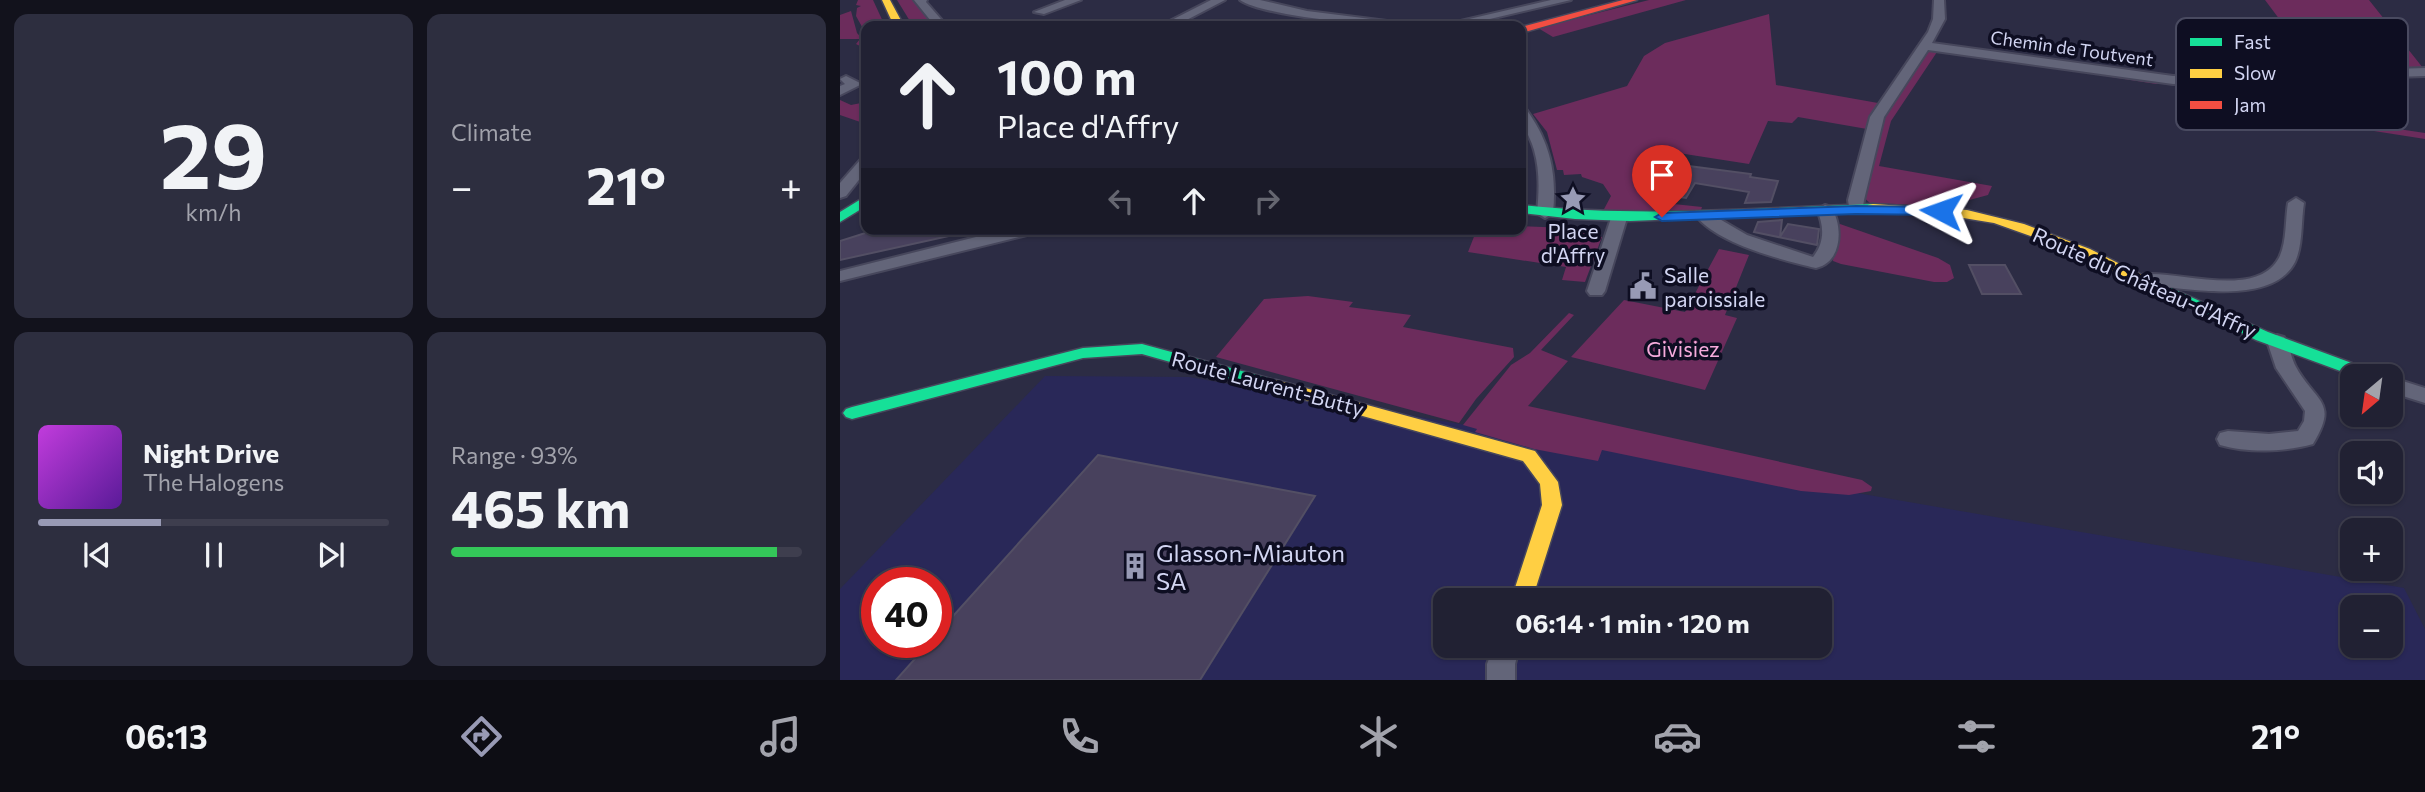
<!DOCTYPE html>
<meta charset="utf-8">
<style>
:root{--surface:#212133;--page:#2d2e3f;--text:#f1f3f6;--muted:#a2a3ac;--line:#3e3e4e;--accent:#989ab5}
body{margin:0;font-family:Commissioner,sans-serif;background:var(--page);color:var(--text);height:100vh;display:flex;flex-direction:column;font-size:26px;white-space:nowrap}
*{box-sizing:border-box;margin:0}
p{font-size:23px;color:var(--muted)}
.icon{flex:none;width:38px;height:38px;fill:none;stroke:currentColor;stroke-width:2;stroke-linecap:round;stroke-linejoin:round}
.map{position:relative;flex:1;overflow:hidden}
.panel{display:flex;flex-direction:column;gap:14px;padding:14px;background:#12121c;width:840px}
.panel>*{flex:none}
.hud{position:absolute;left:21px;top:21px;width:665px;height:214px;border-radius:14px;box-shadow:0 2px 5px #0004,0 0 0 2px var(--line);background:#212133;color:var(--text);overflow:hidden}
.needle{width:46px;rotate:209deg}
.tools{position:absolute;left:1500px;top:364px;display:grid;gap:14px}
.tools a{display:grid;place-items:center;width:63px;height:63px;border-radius:14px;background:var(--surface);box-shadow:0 2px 5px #0004,0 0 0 2px var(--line);font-size:35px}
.speed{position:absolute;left:21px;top:567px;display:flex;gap:14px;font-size:35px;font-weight:700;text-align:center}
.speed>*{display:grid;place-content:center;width:91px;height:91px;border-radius:50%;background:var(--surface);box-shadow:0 2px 5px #0004,0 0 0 2px var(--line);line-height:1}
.speed .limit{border:10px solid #d22;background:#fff;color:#111}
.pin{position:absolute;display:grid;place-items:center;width:60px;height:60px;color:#fff;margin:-72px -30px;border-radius:50% 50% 50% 0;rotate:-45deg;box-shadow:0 0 7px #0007}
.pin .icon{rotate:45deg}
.me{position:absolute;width:77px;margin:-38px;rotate:274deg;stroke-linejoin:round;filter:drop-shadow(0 0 5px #0008)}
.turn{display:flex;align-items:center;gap:24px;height:147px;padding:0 21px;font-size:32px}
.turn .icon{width:91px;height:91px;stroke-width:2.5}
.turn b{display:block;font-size:49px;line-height:60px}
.lanes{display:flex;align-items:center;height:66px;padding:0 21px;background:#0003;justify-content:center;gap:35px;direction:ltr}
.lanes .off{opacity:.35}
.big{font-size:52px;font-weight:700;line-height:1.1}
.panel .widget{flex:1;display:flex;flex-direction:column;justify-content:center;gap:10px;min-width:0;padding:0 24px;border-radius:14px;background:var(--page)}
.panel .dial{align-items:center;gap:0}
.dial b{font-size:91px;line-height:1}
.song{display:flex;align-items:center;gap:21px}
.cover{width:84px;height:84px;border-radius:10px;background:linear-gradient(135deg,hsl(290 70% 55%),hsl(270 70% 35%))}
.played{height:7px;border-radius:4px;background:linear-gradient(90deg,var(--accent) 35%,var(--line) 35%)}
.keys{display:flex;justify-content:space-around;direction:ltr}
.heat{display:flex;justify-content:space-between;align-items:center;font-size:38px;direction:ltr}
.charge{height:10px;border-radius:5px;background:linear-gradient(90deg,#34c759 93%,var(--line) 0)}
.panel .tiles{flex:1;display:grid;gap:14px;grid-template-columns:repeat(2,1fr)}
.trip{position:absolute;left:593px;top:588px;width:399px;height:70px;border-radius:14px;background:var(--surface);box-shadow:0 2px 5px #0004,0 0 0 2px var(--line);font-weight:700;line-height:70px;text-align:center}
.menu{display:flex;height:112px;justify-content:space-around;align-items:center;background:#0d0d14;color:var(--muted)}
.menu .icon{width:49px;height:49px}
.menu .current{color:var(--accent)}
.menu b{font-size:32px;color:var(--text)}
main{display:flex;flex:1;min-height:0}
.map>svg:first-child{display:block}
.built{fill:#292858;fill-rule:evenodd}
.green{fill:#6c2c5c}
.building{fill:#48415d;stroke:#534f64;stroke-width:2}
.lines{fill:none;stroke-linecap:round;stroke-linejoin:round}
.street-casing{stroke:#47475c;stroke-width:4}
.fast-casing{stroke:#47475c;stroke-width:3}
.slow-casing{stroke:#47475c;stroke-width:3}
.jam-casing{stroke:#47475c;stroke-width:3}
.street{fill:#636579;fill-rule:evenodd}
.fast{fill:#16e098;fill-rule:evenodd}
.slow{fill:#ffcf43;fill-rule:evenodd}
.jam{fill:#f24e42;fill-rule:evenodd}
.route{fill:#1a73e8;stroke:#114b97;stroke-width:2}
.labels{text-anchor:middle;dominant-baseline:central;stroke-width:7;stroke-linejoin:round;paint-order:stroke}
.far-street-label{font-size:18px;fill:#d2d5f2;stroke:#0e0e22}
.poi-label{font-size:21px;fill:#d2d5f2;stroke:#0e0e22}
.street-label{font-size:21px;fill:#d2d5f2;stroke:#0e0e22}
.park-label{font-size:21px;fill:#f6abdc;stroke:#0e0e22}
.near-poi-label{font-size:24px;fill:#d2d5f2;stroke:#0e0e22;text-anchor:start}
.key{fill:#0e0e22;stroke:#494a60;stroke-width:2}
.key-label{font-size:19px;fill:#d2d5f2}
</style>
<main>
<section class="panel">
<div class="tiles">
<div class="widget dial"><b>29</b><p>km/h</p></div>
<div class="widget"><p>Climate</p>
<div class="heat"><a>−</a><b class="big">21°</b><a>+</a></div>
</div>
<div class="widget">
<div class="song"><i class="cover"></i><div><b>Night Drive</b><p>The Halogens</p></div></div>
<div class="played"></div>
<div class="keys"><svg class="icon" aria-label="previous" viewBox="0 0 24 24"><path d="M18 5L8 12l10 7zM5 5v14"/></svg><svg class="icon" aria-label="pause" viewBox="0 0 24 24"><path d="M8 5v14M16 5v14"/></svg><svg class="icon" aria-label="next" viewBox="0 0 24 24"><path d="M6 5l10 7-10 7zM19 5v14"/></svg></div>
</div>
<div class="widget"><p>Range · 93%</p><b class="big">465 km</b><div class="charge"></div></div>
</div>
</section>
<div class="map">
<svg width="1585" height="680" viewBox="0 0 1585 680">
<rect width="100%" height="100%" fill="#2c2c44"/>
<!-- built -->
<path class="built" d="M205 376 349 377 1564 588 1585 629V680H0V589ZM37 583H96V642H37ZM606 600H980V646H606ZM1512 607H1550V646H1512Z"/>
<!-- green -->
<g class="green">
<path d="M18 0H33L45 26H26V34L16 16 17 8 21 6 16 5Z"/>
<path d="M57 0H75L94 25 73 26Z"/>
<path d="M809 0H846L713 37 698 28Z"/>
<path d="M1425 0H1529L1583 68 1525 70 1512 64 1481 73 1435 49 1468 44 1443 24Z"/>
<path d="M11 11 17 33 26 43V49L16 44 20 39H0V15Z"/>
<path d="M929 14 936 85 1038 103 1027 129 958 117 952 123 928 121 909 164 832 152 815 202 862 207 860 213 763 211 771 196 763 184 742 177 741 174 724 175 723 170H717L707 132 693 114 787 86 804 56 825 43Z"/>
<path d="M1099 50 1381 82 1316 84 1113 52H1097L1051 121 1039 166 1152 186 1148 195 1107 206 1030 203 1022 196 1040 127 1049 106 1086 52Z"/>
<path d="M0 100 11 105 26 102V124L0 115Z"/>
<path d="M1404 106 1585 133V139L1406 111Z"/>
<path d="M1000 224 1098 258 1110 265 1114 278 1107 282H1094L1001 264 993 261 996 226Z"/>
<path d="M681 226 752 229 751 235 762 237 745 282 722 280 726 267 628 252 637 229H681Z"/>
<path d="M879 249 909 255 885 315 897 318 865 390 731 357 784 300 845 312Z"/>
<path d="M468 296 513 302 509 307 571 315 563 327 673 348 674 357 636 399 619 423 376 357 424 299Z"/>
<path d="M729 313 734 315 701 350 728 361 688 406 1022 480 1032 487 1031 491 1009 495 961 491 762 450 758 461 694 449 635 432 637 429 623 425 671 365 690 353Z"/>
</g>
<!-- building -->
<g class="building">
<path d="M841 165 911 174 910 177 938 181 931 202 905 203 909 192 855 183 846 198 825 195Z"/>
<path d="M942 220 940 237 948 224 979 229 977 245 914 232 918 222Z"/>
<path d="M38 229H108L109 236 0 260V241Z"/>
<path d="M1129 265H1165L1181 294H1142Z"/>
<path d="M258 455 475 496 360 680H56L90 642H96V635Z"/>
</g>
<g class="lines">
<defs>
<g id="street">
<path d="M74 0H87L86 2 107 26H95Z"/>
<path d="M225 0H241L204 14 194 12Z"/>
<path d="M371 0H385L335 26H320Z"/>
<path d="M400 0H420L467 11 563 23 569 26C537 27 423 16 400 0Z"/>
<path d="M711 0H731L620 26H599Z"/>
<path d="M1094 0H1104L1105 19 1092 43 1333 76 1585 68V76L1333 84 1088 50 1044 117 1024 200 1022 213H1010L1008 200 1030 117 1088 32 1093 19Z"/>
<path d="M6 76 22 84 0 95V86L5 84 0 79Z"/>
<path d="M681 108 686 109C710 142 717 173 713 213L705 218 697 213C699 192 700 171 694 150 690 135 680 124 681 108Z"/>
<path d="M26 158V171L6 196 0 198V183L21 159Z"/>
<path d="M1456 198 1464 203C1461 221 1463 245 1455 262 1432 307 1343 288 1302 284L1293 279C1310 260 1409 304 1437 261 1447 247 1445 220 1448 203Z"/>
<path d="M985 205 991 207C1003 225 1003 262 976 268 942 260 879 244 857 217L865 212 871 214 907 235 973 257C985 242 984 226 977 210Z"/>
<path d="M779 213 787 218 765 291 762 295H750L747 291 771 218Z"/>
<path d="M168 229H197L195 233 0 281V271Z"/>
<path d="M1437 335 1444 337C1450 346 1451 358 1456 367 1476 403 1499 401 1473 444 1445 452 1408 453 1380 445L1377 439 1380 433 1388 431 1429 434 1458 431 1464 421 1465 411 1436 368 1427 341 1430 337Z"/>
<path d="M1550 377 1585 388V403L1550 392Z"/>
<path d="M654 646H680L675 664V680H647V664Z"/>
</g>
<g id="fast">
<path d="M26 196V206L0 222V212Z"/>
<path d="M1033 204 1038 205V211L790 221 735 219 681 213V205C798 218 916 208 1033 204Z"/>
<path d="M1331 288 1428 332 1536 372 1538 376H1514L1416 340 1326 296 1324 293Z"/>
<path d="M302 344 442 382 444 386 442 390 436 392 302 354 243 358 12 419 6 417 3 413 6 409 12 407 243 348Z"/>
</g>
<g id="slow">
<path d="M42 0H50L64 26H54Z"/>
<path d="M1033 204 1127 210 1184 224 1250 249 1338 293 1331 298 1326 296 1219 246 1154 223 1111 216 1028 211V205Z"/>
<path d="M436 380 695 451 718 482 722 505 692 600H671L702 505 700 484 683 461 430 390 428 386 430 382Z"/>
</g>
<path id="jam" d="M783 0H797L681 33V27Z"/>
</defs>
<!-- street casing -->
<use href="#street" class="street-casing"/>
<!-- fast casing -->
<use href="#fast" class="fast-casing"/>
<!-- slow casing -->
<use href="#slow" class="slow-casing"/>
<!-- jam casing -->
<use href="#jam" class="jam-casing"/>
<!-- street -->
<use href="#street" class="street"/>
<!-- fast -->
<use href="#fast" class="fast"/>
<!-- slow -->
<use href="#slow" class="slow"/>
<!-- jam -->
<use href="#jam" class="jam"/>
</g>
<!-- route -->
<path class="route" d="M1016 206 1101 207 1107 211 1101 215 1016 214 822 221 815 217 822 213Z"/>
<!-- icons -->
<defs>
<symbol id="sight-bare" viewBox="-9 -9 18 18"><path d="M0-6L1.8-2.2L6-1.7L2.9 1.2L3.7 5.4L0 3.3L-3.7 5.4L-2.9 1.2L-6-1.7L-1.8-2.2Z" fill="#989ab5" stroke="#0e0e22" stroke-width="2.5" paint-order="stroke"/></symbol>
<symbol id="civic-bare" viewBox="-9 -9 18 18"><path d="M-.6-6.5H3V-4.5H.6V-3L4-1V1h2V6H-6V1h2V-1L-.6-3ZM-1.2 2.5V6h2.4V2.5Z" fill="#989ab5" stroke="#0e0e22" stroke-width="2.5" paint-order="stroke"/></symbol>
<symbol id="building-bare" viewBox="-9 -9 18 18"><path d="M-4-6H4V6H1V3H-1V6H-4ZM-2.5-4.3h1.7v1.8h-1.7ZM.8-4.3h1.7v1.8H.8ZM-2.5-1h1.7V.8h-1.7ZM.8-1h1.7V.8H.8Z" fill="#989ab5" stroke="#0e0e22" stroke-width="2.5" paint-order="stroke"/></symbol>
</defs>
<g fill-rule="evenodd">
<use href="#sight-bare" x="714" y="180" width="38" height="38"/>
<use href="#civic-bare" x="784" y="267" width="38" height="38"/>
<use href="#building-bare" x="276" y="547" width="38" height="38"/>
</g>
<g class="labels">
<!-- far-street labels -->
<g class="far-street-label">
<text transform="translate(1232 48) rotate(8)">Chemin de Toutvent</text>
</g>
<!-- poi labels -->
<g class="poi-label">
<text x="733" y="230">Place<tspan x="733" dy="24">d'Affry</tspan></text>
<text x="824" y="274" text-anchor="start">Salle<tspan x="824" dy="24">paroissiale</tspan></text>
</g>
<!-- street labels -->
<g class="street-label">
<text transform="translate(1305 282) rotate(24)">Route du Château-d'Affry</text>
<text transform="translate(428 383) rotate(15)">Route Laurent-Butty</text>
</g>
<!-- park labels -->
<g class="park-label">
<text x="843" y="348">Givisiez</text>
</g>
<!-- near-poi labels -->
<g class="near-poi-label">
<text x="316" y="552">Glasson-Miauton<tspan x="316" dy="28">SA</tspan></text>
</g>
</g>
<!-- legend -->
<rect x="1336" y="18" width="232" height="112" rx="10" class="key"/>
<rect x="1350" y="38" width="32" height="8" fill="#16e098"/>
<rect x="1350" y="69" width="32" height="9" fill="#ffcf43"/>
<rect x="1350" y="101" width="32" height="8" fill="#f24e42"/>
<g class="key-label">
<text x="1394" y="49">Fast</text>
<text x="1394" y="80">Slow</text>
<text x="1394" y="112">Jam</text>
</g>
</svg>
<div class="tools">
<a><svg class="needle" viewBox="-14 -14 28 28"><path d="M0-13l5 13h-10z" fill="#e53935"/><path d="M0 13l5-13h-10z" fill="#a2a3ac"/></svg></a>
<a><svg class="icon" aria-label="sound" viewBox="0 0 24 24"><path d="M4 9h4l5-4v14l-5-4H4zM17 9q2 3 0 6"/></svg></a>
<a>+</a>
<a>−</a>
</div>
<div class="speed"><div class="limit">40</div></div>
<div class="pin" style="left:822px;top:217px;background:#d93025"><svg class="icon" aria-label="arrive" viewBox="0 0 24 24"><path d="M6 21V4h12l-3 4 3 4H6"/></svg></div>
<svg class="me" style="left:1101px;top:211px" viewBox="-20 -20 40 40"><path d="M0-17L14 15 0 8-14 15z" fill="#1a73e8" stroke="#fff" stroke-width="4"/></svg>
<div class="trip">06:14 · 1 min · 120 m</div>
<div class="hud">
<div class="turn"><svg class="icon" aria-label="ahead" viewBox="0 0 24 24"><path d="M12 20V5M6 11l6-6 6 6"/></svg><div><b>100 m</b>Place d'Affry</div></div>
<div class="lanes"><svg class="icon off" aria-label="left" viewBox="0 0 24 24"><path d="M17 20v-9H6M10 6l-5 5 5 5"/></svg><svg class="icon" aria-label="ahead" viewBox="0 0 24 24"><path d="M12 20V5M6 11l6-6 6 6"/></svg><svg class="icon off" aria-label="right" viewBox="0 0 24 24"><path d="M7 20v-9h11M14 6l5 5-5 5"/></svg></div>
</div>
</div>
</main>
<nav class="menu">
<b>06:13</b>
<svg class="icon current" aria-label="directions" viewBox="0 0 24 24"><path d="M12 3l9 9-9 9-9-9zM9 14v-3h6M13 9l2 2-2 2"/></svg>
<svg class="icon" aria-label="music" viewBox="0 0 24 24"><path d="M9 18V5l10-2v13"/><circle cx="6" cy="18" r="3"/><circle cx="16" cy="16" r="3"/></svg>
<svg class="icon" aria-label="phone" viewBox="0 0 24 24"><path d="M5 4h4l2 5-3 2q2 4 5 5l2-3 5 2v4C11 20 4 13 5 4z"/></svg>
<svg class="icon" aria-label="climate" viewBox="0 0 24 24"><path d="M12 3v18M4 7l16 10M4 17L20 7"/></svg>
<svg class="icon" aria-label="car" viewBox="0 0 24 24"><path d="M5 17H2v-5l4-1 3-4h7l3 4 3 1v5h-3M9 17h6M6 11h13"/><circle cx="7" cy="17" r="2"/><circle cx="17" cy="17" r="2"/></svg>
<svg class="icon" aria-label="filters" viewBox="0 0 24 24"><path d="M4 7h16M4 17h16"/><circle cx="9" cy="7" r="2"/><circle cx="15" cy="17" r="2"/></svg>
<b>21°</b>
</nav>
